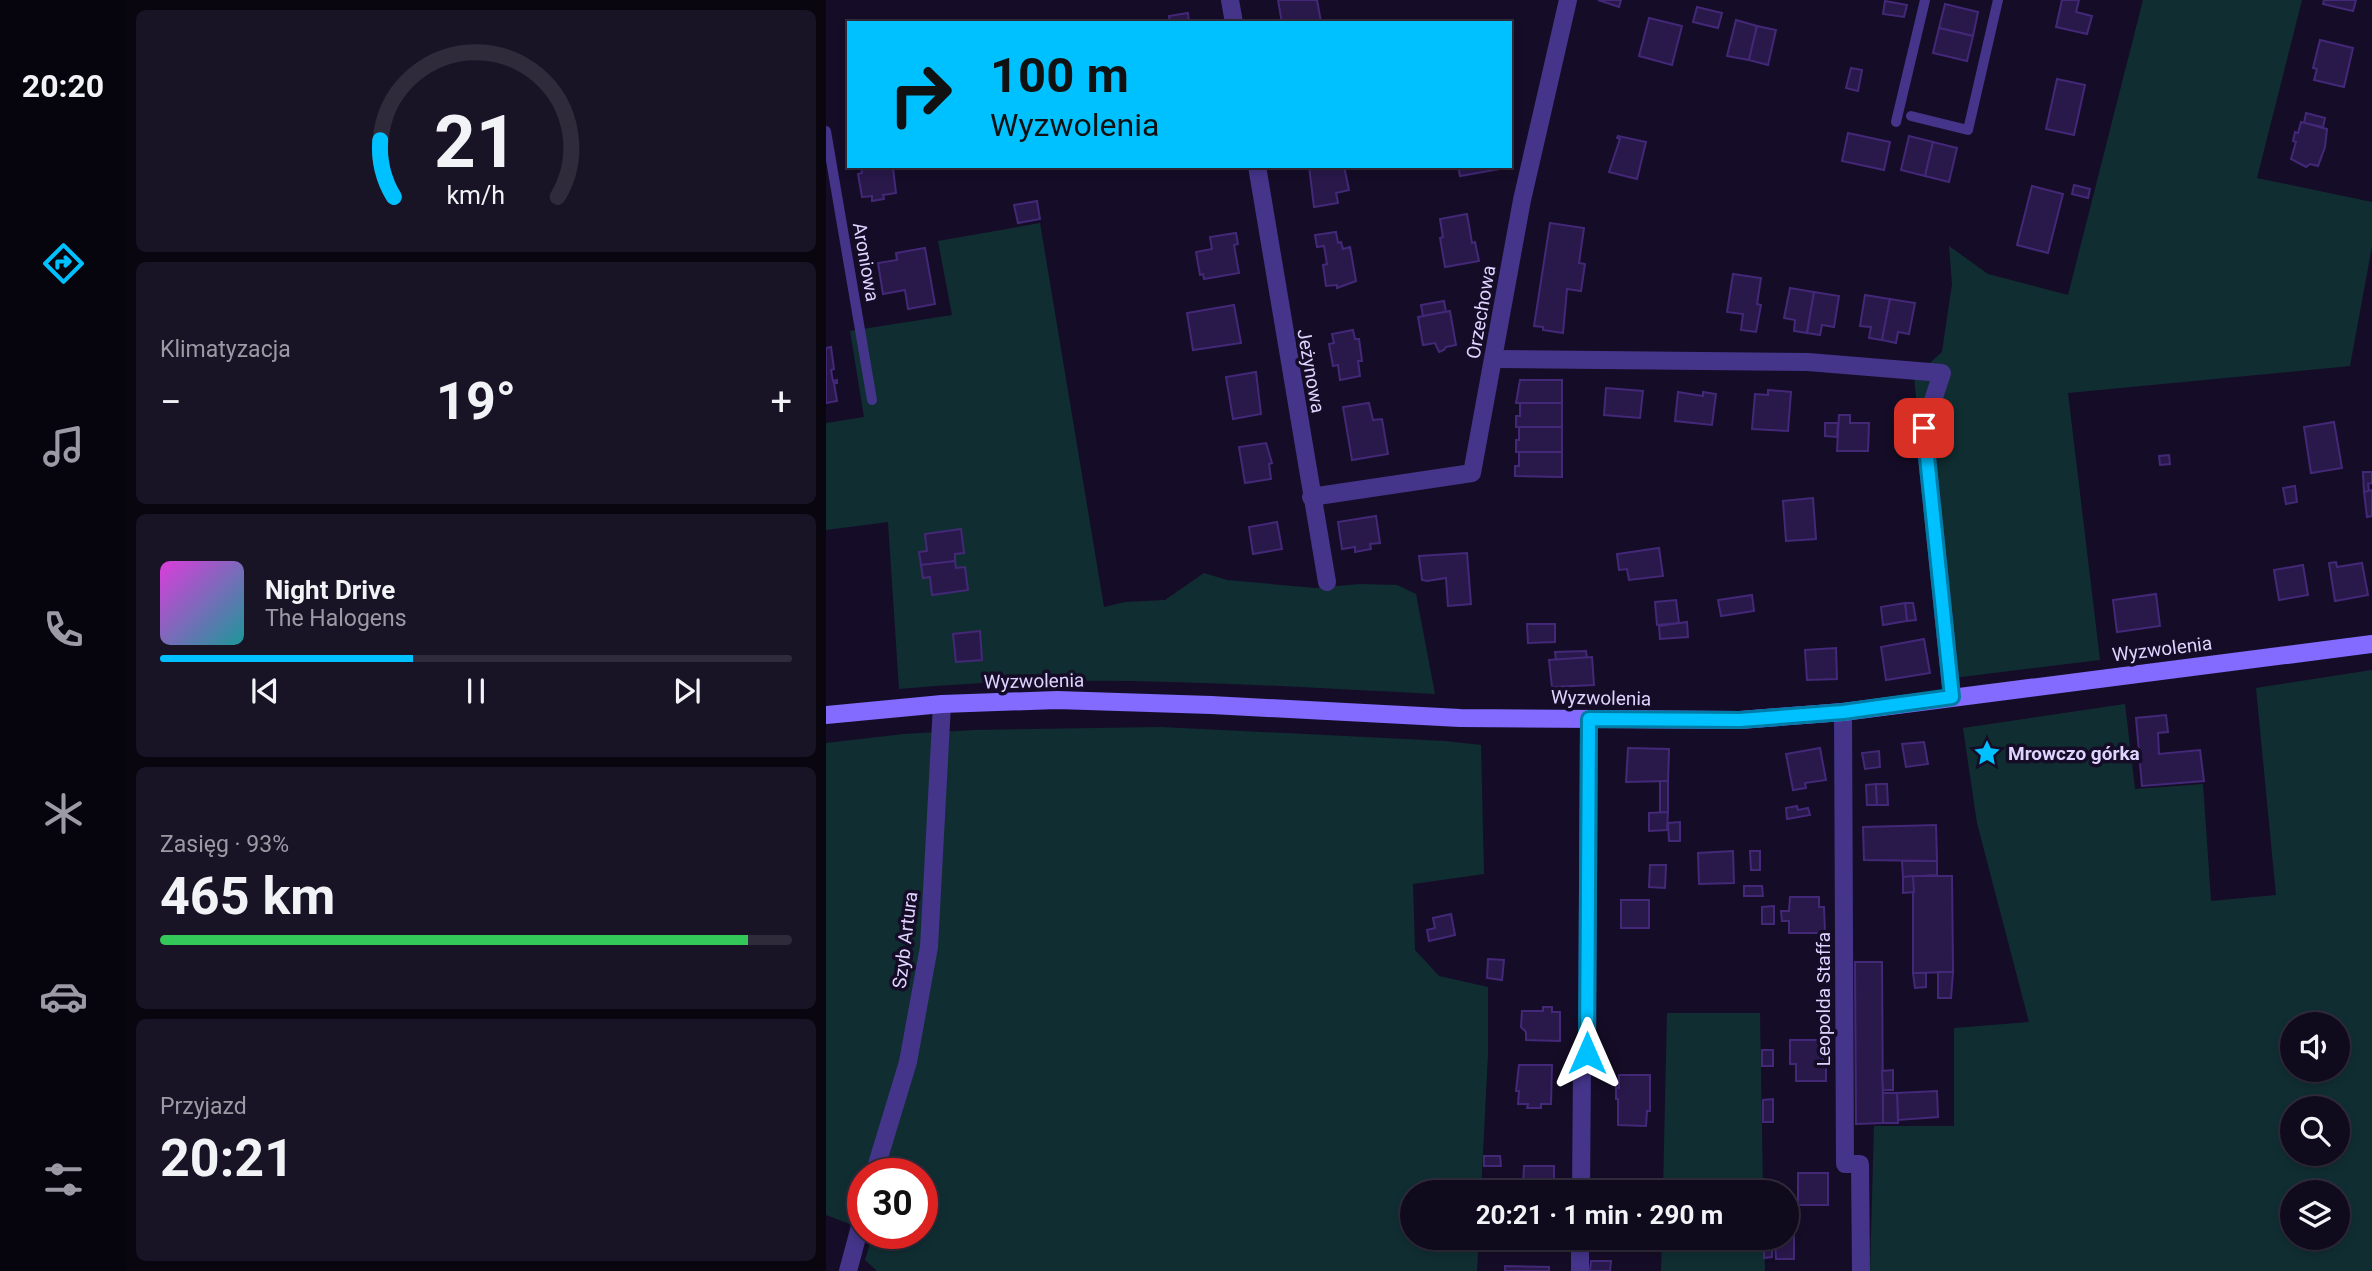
<!DOCTYPE html>
<html lang="pl">
<meta charset="utf-8">
<style>
:root{--surface:#100a1d;--page:#191326;--text:#f1f3f6;--muted:#9c9aa4;--line:#302b3b;--accent:#00c1ff}
body{margin:0;font-family:Roboto,sans-serif;background:var(--page);color:var(--text);height:100vh;display:flex;flex-direction:column;font-size:26px;white-space:nowrap}
*{box-sizing:border-box;margin:0}
p{font-size:23px;color:var(--muted)}
.icon{flex:none;width:38px;height:38px;fill:none;stroke:currentColor;stroke-width:2;stroke-linecap:round;stroke-linejoin:round}
.map{position:relative;flex:1;overflow:hidden}
.sheet{display:flex;flex-direction:column;gap:10px;padding:10px;background:#090610;width:700px}
.sheet>*{flex:none}
.hud{position:absolute;left:21px;top:21px;width:665px;height:147px;border-radius:0px;box-shadow:0 4px 10px #0003,0 0 0 2px var(--line);background:#00c1ff;color:#111;overflow:hidden}
.fabs{position:absolute;left:1454px;top:1012px;display:grid;gap:14px}
.fabs a{display:grid;place-items:center;width:70px;height:70px;border-radius:50%;background:var(--surface);box-shadow:0 4px 10px #0003,0 0 0 2px var(--line);font-size:35px}
.speed{position:absolute;left:21px;top:1158px;display:flex;gap:14px;font-size:35px;font-weight:700;text-align:center}
.speed>*{display:grid;place-content:center;width:91px;height:91px;border-radius:50%;background:var(--surface);box-shadow:0 4px 10px #0003,0 0 0 2px var(--line);line-height:1}
.speed .limit{border:10px solid #d22;background:#fff;color:#111}
.pin{position:absolute;display:grid;place-items:center;width:60px;height:60px;color:#fff;margin:-30px;border-radius:14px;box-shadow:0 4px 10px #0006}
.me{position:absolute;width:77px;margin:-38px;rotate:0deg;stroke-linejoin:round;filter:drop-shadow(0 0 5px #0008)}
.turn{display:flex;align-items:center;gap:24px;height:147px;padding:0 28px;font-size:32px}
.turn .icon{width:91px;height:91px;stroke-width:2.5}
.turn b{display:block;font-size:49px;line-height:60px}
.big{font-size:52px;font-weight:700;line-height:1.1}
.sheet .widget{flex:1;display:flex;flex-direction:column;justify-content:center;gap:10px;min-width:0;padding:0 24px;border-radius:10px;background:var(--page)}
.sheet .dial{align-items:center;gap:0}
.dial svg{height:182px;overflow:visible;fill:none;stroke:var(--line);stroke-width:7;stroke-linecap:round;text-anchor:middle}
.dial text{fill:var(--text);stroke:none}
.song{display:flex;align-items:center;gap:21px}
.cover{width:84px;height:84px;border-radius:10px;background:linear-gradient(135deg,hsl(300 70% 55%),hsl(180 70% 35%))}
.played{height:7px;border-radius:4px;background:linear-gradient(90deg,var(--accent) 40%,var(--line) 40%)}
.keys{display:flex;justify-content:space-around;direction:ltr}
.heat{display:flex;justify-content:space-between;align-items:center;font-size:38px;direction:ltr}
.charge{height:10px;border-radius:5px;background:linear-gradient(90deg,#34c759 93%,var(--line) 0)}
.trip{position:absolute;left:574px;top:1180px;width:399px;height:70px;border-radius:35px;background:var(--surface);box-shadow:0 4px 10px #0003,0 0 0 2px var(--line);font-weight:700;line-height:70px;text-align:center}
main{display:flex;flex:1;min-height:0}
.menu{display:flex;flex-direction:column;width:126px;justify-content:space-around;align-items:center;background:#06040c;color:var(--muted)}
.menu .icon{width:49px;height:49px}
.menu .selected{color:var(--accent)}
.menu b{font-size:32px;color:var(--text)}
.map>svg:first-child{display:block}
.green{fill:#102e32;fill-rule:evenodd}
.building{fill:#29184a;stroke:#432878;stroke-width:2}
.lines{fill:none;stroke-linecap:round;stroke-linejoin:round}
.lane{stroke:#44358a;stroke-width:10}
.street{stroke:#44358a;stroke-width:18}
.secondary{stroke:#836bff;stroke-width:18}
.route-casing{stroke:#007da6;stroke-width:18}
.route{stroke:#00c1ff;stroke-width:12}
.labels{text-anchor:middle;dominant-baseline:central;stroke-width:7;stroke-linejoin:round;paint-order:stroke}
.street-label{font-size:19px;fill:#dfd4ff;stroke:#150d27}
.poi-label{font-size:19px;font-weight:bold;fill:#dfd4ff;stroke:#150d27;text-anchor:start}
</style>
<main>
<nav class="menu">
<b>20:20</b>
<svg class="icon selected" aria-label="directions" viewBox="0 0 24 24"><path d="M12 3l9 9-9 9-9-9zM9 14v-3h6M13 9l2 2-2 2"/></svg>
<svg class="icon" aria-label="music" viewBox="0 0 24 24"><path d="M9 18V5l10-2v13"/><circle cx="6" cy="18" r="3"/><circle cx="16" cy="16" r="3"/></svg>
<svg class="icon" aria-label="phone" viewBox="0 0 24 24"><path d="M5 4h4l2 5-3 2q2 4 5 5l2-3 5 2v4C11 20 4 13 5 4z"/></svg>
<svg class="icon" aria-label="climate" viewBox="0 0 24 24"><path d="M12 3v18M4 7l16 10M4 17L20 7"/></svg>
<svg class="icon" aria-label="car" viewBox="0 0 24 24"><path d="M5 17H2v-5l4-1 3-4h7l3 4 3 1v5h-3M9 17h6M6 11h13"/><circle cx="7" cy="17" r="2"/><circle cx="17" cy="17" r="2"/></svg>
<svg class="icon" aria-label="filters" viewBox="0 0 24 24"><path d="M4 7h16M4 17h16"/><circle cx="9" cy="7" r="2"/><circle cx="15" cy="17" r="2"/></svg>
</nav>
<section class="sheet">
<div class="widget dial"><svg viewBox="0 0 100 80">
<path d="M14 69A42 42 0 1 1 86 69"/>
<path d="M14 69A42 42 0 0 1 8 44" stroke="#00c1ff"/>
<text x="50" y="56" font-size="32" font-weight="700">21</text>
<text x="50" y="72" font-size="11">km/h</text>
</svg></div>
<div class="widget"><p>Klimatyzacja</p>
<div class="heat"><a>−</a><b class="big">19°</b><a>+</a></div>
</div>
<div class="widget">
<div class="song"><i class="cover"></i><div><b>Night Drive</b><p>The Halogens</p></div></div>
<div class="played"></div>
<div class="keys"><svg class="icon" aria-label="previous" viewBox="0 0 24 24"><path d="M18 5L8 12l10 7zM5 5v14"/></svg><svg class="icon" aria-label="pause" viewBox="0 0 24 24"><path d="M8 5v14M16 5v14"/></svg><svg class="icon" aria-label="next" viewBox="0 0 24 24"><path d="M6 5l10 7-10 7zM19 5v14"/></svg></div>
</div>
<div class="widget"><p>Zasięg · 93%</p><b class="big">465 km</b><div class="charge"></div></div>
<div class="widget"><p>Przyjazd</p><b class="big">20:21</b></div>
</section>
<div class="map">
<svg width="1546" height="1271" viewBox="0 0 1546 1271">
<rect width="100%" height="100%" fill="#150d27"/>
<!-- green -->
<g class="green">
<path d="M1317 0H1476L1431 178 1546 202V246L1524 366 1242 393 1274 660 1119 679 1088 377 1116 352 1126 284 1123 246 1162 274 1242 295Z"/>
<path d="M214 223 278 607 299 602 339 600 378 573 401 580 489 588 534 584 571 585 590 594 609 694C431 685 251 672 73 689L62 522 0 530V423L38 417 24 331 126 315 112 241Z"/>
<path d="M1546 670V1271H1044L1048 1126H1128V1028L1203 1022 1151 823 1137 728 1299 704 1309 789 1377 784 1385 901 1450 895 1430 688ZM1466 1024H1512V1069H1466ZM1466 1108H1512V1153H1466ZM1466 1192H1512V1237H1466Z"/>
<path d="M335 727 619 741 655 745 658 874 587 884 589 950 613 976 662 987V1054L655 1192H586V1237H653L651 1271H51L39 1260 47 1234H96V1174H37V1229L0 1215V743L78 734 149 730Z"/>
<path d="M841 1013H934L937 1192H837Z"/>
<path d="M836 1237H938L939 1271H835Z"/>
</g>
<!-- building -->
<g class="building">
<path d="M452 0H491L495 22 456 23Z"/>
<path d="M772 0H795L793 7Z"/>
<path d="M1236 0H1253L1250 12 1266 16 1261 34 1230 27Z"/>
<path d="M1498 0H1530L1527 11 1497 4Z"/>
<path d="M1059 1 1081 5 1078 17 1057 14Z"/>
<path d="M1119 4 1152 12 1147 36 1113 28Z"/>
<path d="M871 7 896 13 892 28 867 22Z"/>
<path d="M362 13 363 23H344L343 16Z"/>
<path d="M823 18 856 26 846 65 813 56Z"/>
<path d="M910 20 931 26 923 60 901 56Z"/>
<path d="M931 26 950 30 942 65 923 60Z"/>
<path d="M1113 28 1147 36 1141 61 1107 53Z"/>
<path d="M1494 40 1527 48 1518 87 1488 80 1491 69 1487 68Z"/>
<path d="M1025 68 1036 70 1032 91 1020 88Z"/>
<path d="M1231 79 1259 85 1248 135 1220 129Z"/>
<path d="M1480 113 1499 118 1497 127 1478 123Z"/>
<path d="M1475 122 1501 129 1499 147 1492 166 1484 164 1480 167 1465 159 1470 142 1467 141 1469 132 1472 133Z"/>
<path d="M1022 133 1064 142 1058 170 1016 161Z"/>
<path d="M792 136 820 142 811 179 783 172 794 139 791 138Z"/>
<path d="M1083 136 1107 142 1099 176 1075 170Z"/>
<path d="M1107 142 1131 148 1123 182 1099 176Z"/>
<path d="M35 166 67 168 70 193 57 195 58 199 46 201V196L36 197 32 174 36 173Z"/>
<path d="M483 166H518L523 190 510 193 512 203 488 207Z"/>
<path d="M632 166H673L674 169 634 176Z"/>
<path d="M1248 185 1264 189 1262 198 1246 194Z"/>
<path d="M1206 186 1237 194 1222 253 1191 245Z"/>
<path d="M211 201 214 219 192 223 188 205Z"/>
<path d="M641 214 646 243 649 242 653 261 619 267 614 238 617 237 614 219Z"/>
<path d="M724 223 758 228 753 263 759 264 755 291 741 289 737 333 717 330V327L708 326Z"/>
<path d="M510 232 512 243 515 242 517 249 524 247 530 281 511 288V285L500 286 497 265 501 264 498 246 491 247 489 235Z"/>
<path d="M410 233 412 244 408 245 413 273 378 279 377 274 374 275 370 252 386 249 384 237Z"/>
<path d="M99 248 109 304 82 309 79 290 57 294 52 263 71 260 70 253Z"/>
<path d="M907 274 935 278 931 304 935 305 930 332 915 330 917 314 901 312Z"/>
<path d="M964 288 988 292 981 333 968 331 969 320 958 318Z"/>
<path d="M988 292 1013 296 1008 327 996 325 994 335 981 333Z"/>
<path d="M1039 295 1064 299 1056 340 1043 338 1045 327 1034 326Z"/>
<path d="M1064 299 1089 303 1083 334 1072 332 1070 343 1056 340Z"/>
<path d="M618 301 620 312 597 316 595 305Z"/>
<path d="M408 305 415 343 367 350 361 313Z"/>
<path d="M624 311 630 345 620 347 618 350 613 352 609 343 597 345 592 317Z"/>
<path d="M527 330 529 339H533L536 361H532L534 376 514 380 512 365 507 366 503 344 508 343 506 334Z"/>
<path d="M5 347 8 369 5 370 7 381 11 380V383H8L11 401 0 403V348Z"/>
<path d="M430 372 435 414 407 419 400 377Z"/>
<path d="M694 380H736V403H690Z"/>
<path d="M780 388 817 391 814 418 778 415Z"/>
<path d="M942 390 965 392 962 431 926 429 929 394 942 395Z"/>
<path d="M852 392 877 396V392L890 394 886 425 849 421Z"/>
<path d="M543 403 547 420 556 419 562 454 526 460 517 407Z"/>
<path d="M694 403H736V427H690V416H694Z"/>
<path d="M1013 415H1024V423H1043L1042 451H1011Z"/>
<path d="M1508 422 1516 468 1485 473 1478 427Z"/>
<path d="M999 423H1012L1011 437 999 436Z"/>
<path d="M693 427H736V452H690V440H693Z"/>
<path d="M440 443 446 463 443 464 445 479 419 483 413 447Z"/>
<path d="M693 452H736V477L689 476V466H693Z"/>
<path d="M1343 455 1344 464 1334 465 1333 456Z"/>
<path d="M1537 472H1546V483L1542 484 1543 491 1538 492Z"/>
<path d="M1469 486 1471 502 1460 504 1457 488Z"/>
<path d="M1546 490V516L1541 517 1538 492Z"/>
<path d="M987 498 990 539 960 541 957 501Z"/>
<path d="M550 516 554 543 544 544 545 549 529 552V547L516 549 512 522Z"/>
<path d="M451 522 456 549 427 554 423 527Z"/>
<path d="M135 529 138 553 129 554V561L95 565 93 552 101 551 99 534Z"/>
<path d="M833 548 837 576 803 580 801 569 793 570 791 554Z"/>
<path d="M641 553 645 604 622 606 620 578 601 581 596 580 593 556Z"/>
<path d="M129 561 130 568 139 567 142 590 106 595 104 577 97 578 95 565Z"/>
<path d="M1510 562 1511 567 1536 563 1542 595 1509 601 1503 563Z"/>
<path d="M1477 565 1482 595 1453 600 1448 570Z"/>
<path d="M1330 594 1334 626 1291 632 1287 600Z"/>
<path d="M926 595 928 611 895 616 892 600Z"/>
<path d="M850 600 853 623 831 625 829 602Z"/>
<path d="M1079 603H1087L1090 620 1081 621Z"/>
<path d="M1079 603 1081 621 1057 625 1055 607Z"/>
<path d="M861 622 862 637 834 639 833 626Z"/>
<path d="M701 624H729V642L702 643Z"/>
<path d="M154 631 156 660 130 662 127 634Z"/>
<path d="M1098 639 1104 673 1060 680 1055 647Z"/>
<path d="M1010 648 1011 679 981 680 979 650Z"/>
<path d="M760 651 761 658 730 660 729 652Z"/>
<path d="M766 657 768 685 726 687 723 660Z"/>
<path d="M1340 715 1342 732 1332 733 1333 754 1374 750 1378 781 1316 786 1310 718Z"/>
<path d="M1098 742 1102 764 1080 767 1076 744Z"/>
<path d="M802 748 843 749 842 781 800 782Z"/>
<path d="M994 748 1000 780 979 783 980 788 967 790 960 754Z"/>
<path d="M1053 751 1054 767 1039 769 1036 753Z"/>
<path d="M834 781H842V812L834 813Z"/>
<path d="M1050 784 1051 805H1041L1040 785Z"/>
<path d="M1050 784H1061L1062 805H1051Z"/>
<path d="M971 806 972 810 982 808 984 815 961 819 960 808Z"/>
<path d="M842 812 841 830 823 831V813Z"/>
<path d="M854 822V841H843L842 823Z"/>
<path d="M1110 825 1111 861 1038 860 1037 827Z"/>
<path d="M907 851 908 883 873 884 872 853Z"/>
<path d="M924 851H934V870H925Z"/>
<path d="M1076 861H1111V875L1077 877Z"/>
<path d="M824 865H840L839 888 823 887Z"/>
<path d="M1087 876H1126L1127 972 1087 973Z"/>
<path d="M1087 876 1088 892 1077 893V877Z"/>
<path d="M918 886H936L937 896H918Z"/>
<path d="M964 897H993V907H998L999 933H963V921H956L955 911H963Z"/>
<rect x="795" y="900" width="28" height="28"/>
<path d="M948 906V924H936V907Z"/>
<path d="M625 914 629 935 603 941 601 930 609 928 607 918Z"/>
<path d="M662 959 678 960 676 980 661 978Z"/>
<path d="M1029 962H1056L1057 1123 1030 1124Z"/>
<path d="M1112 972H1127L1125 998H1112Z"/>
<path d="M1087 973H1100V987L1089 988Z"/>
<path d="M717 1007H726V1012H734V1041L700 1040V1032L695 1027 696 1011H717Z"/>
<path d="M964 1040H1000V1053H997V1063H1000V1081H970V1064H964Z"/>
<rect x="936" y="1050" width="11" height="16"/>
<path d="M693 1065H726L725 1104H715V1108H701L702 1104H692L693 1091H690Z"/>
<path d="M1067 1070V1090H1057L1056 1071Z"/>
<path d="M793 1075H824V1111H821L820 1126 792 1125V1099H790V1087L793 1088Z"/>
<path d="M1111 1091 1112 1117 1072 1120 1071 1093Z"/>
<path d="M1057 1093H1071L1072 1123H1057Z"/>
<path d="M947 1099V1122H937V1100Z"/>
<path d="M658 1156H674L675 1166H658Z"/>
<path d="M698 1166H728V1180H724V1191L727 1192H691V1185H697Z"/>
<rect x="972" y="1173" width="30" height="32"/>
<path d="M961 1232H968V1259H950L949 1237H961Z"/>
<path d="M938 1237H946V1257L938 1258Z"/>
<path d="M765 1261H785L784 1271H764Z"/>
<path d="M679 1266 723 1267V1271H679Z"/>
</g>
<g class="lines">
<!-- lane -->
<g class="lane">
<path d="M1085 116 1142 130 1172 0"/>
<path d="M1070 122 1099 0"/>
<path d="M0 131 46 400"/>
</g>
<!-- street -->
<g class="street">
<path d="M404 0 408 23"/>
<path d="M431 166 501 582"/>
<path d="M668 359 982 362 1116 373 1098 428 1126 697"/>
<path d="M485 497 646 473 696 200 742 0"/>
<path d="M1017 712 1019 1164H1034L1035 1271"/>
<path d="M48 1174 82 1062 103 947 116 704"/>
<path d="M755 1192 756 1065 761 1053 763 719"/>
<path d="M22 1271 37 1215"/>
<path d="M754 1271V1237"/>
</g>
<!-- secondary -->
<path class="secondary" d="M0 715 116 704 231 700 385 705 634 718 914 720 1017 712 1546 644"/>
</g>
<g class="lines">
<defs>
<path id="route" d="M761 1053 763 719 914 720 1017 712 1126 697 1098 428"/>
</defs>
<!-- route casing -->
<use href="#route" class="route-casing"/>
<!-- route -->
<use href="#route" class="route"/>
</g>
<!-- icons -->
<defs>
<symbol id="sight-bare" viewBox="-9 -9 18 18"><path d="M0-6L1.8-2.2L6-1.7L2.9 1.2L3.7 5.4L0 3.3L-3.7 5.4L-2.9 1.2L-6-1.7L-1.8-2.2Z" fill="#00c1ff" stroke="#150d27" stroke-width="2.5" paint-order="stroke"/></symbol>
</defs>
<g fill-rule="evenodd">
<use href="#sight-bare" x="1142" y="734" width="38" height="38"/>
</g>
<g class="labels">
<!-- street labels -->
<g class="street-label">
<text transform="translate(40 262) rotate(80)">Aroniowa</text>
<text transform="translate(655 312) rotate(-80)">Orzechowa</text>
<text transform="translate(485 371) rotate(80)">Jeżynowa</text>
<text transform="translate(1336 649) rotate(-7)">Wyzwolenia</text>
<text transform="translate(208 681) rotate(-1)">Wyzwolenia</text>
<text transform="translate(775 698) rotate(1)">Wyzwolenia</text>
<text transform="translate(79 940) rotate(-83)">Szyb Artura</text>
<text transform="translate(997 999) rotate(-90)">Leopolda Staffa</text>
</g>
<!-- poi labels -->
<g class="poi-label">
<text x="1182" y="753">Mrowczo górka</text>
</g>
</g>
</svg>
<div class="fabs">
<a><svg class="icon" aria-label="sound" viewBox="0 0 24 24"><path d="M4 9h4l5-4v14l-5-4H4zM17 9q2 3 0 6"/></svg></a>
<a><svg class="icon" aria-label="search" viewBox="0 0 24 24"><circle cx="10" cy="10" r="6"/><path d="M15 15l6 6"/></svg></a>
<a><svg class="icon" aria-label="layers" viewBox="0 0 24 24"><path d="M12 4l9 5-9 5-9-5zM3 14l9 5 9-5"/></svg></a>
</div>
<div class="speed"><div class="limit">30</div></div>
<div class="pin" style="left:1098px;top:428px;background:#d93025"><svg class="icon" aria-label="arrive" viewBox="0 0 24 24"><path d="M6 21V4h12l-3 4 3 4H6"/></svg></div>
<svg class="me" style="left:761px;top:1053px" viewBox="-20 -20 40 40"><path d="M0-17L14 15 0 8-14 15z" fill="#00c1ff" stroke="#fff" stroke-width="4"/></svg>
<div class="trip">20:21 · 1 min · 290 m</div>
<div class="hud">
<div class="turn"><svg class="icon" aria-label="right" viewBox="0 0 24 24"><path d="M7 20v-9h11M14 6l5 5-5 5"/></svg><div><b>100 m</b>Wyzwolenia</div></div>
</div>
</div>
</main>
